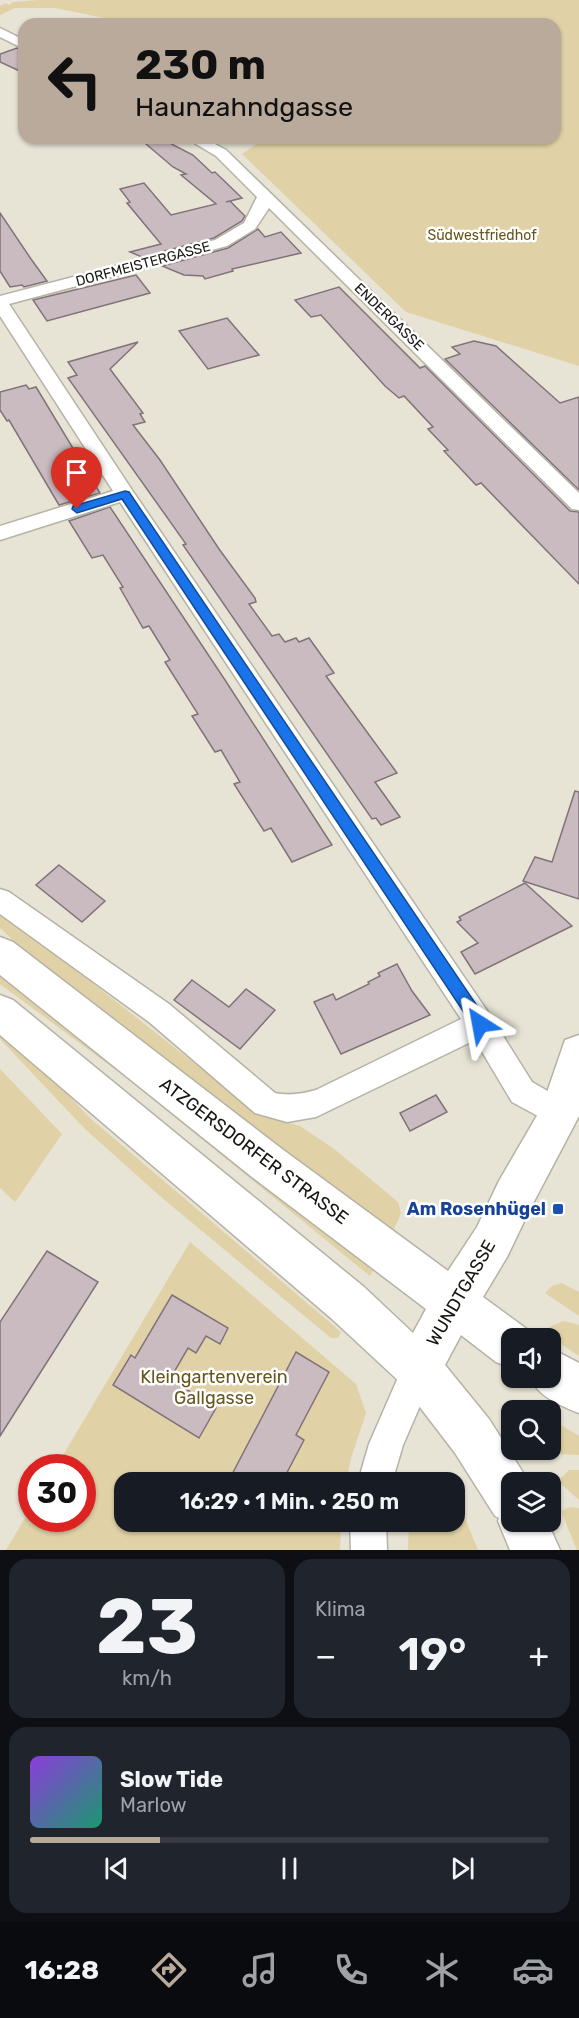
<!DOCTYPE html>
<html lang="de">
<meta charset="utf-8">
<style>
:root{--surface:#171b24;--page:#20242c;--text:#f1f3f6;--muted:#9ea1a6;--line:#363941;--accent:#b9aa9b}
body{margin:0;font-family:Rubik,sans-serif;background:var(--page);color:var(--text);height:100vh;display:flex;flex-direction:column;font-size:22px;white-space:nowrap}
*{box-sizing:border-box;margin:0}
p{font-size:20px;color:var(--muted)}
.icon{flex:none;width:33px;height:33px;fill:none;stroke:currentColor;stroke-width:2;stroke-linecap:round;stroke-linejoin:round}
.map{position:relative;height:1550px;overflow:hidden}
.side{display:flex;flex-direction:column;gap:9px;padding:9px;background:#0d0f14;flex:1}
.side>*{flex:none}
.top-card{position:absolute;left:18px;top:18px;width:543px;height:126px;border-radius:18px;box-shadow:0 2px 4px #0004;background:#b9aa9b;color:#111;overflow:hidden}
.fabs{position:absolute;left:501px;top:1328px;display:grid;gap:12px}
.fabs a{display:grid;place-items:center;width:60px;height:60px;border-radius:12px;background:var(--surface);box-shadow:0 2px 4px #0004;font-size:30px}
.speed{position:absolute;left:18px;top:1454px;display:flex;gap:12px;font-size:30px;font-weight:700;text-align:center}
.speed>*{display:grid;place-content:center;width:78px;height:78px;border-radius:50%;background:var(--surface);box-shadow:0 2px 4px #0004;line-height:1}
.speed .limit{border:9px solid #d22;background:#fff;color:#111}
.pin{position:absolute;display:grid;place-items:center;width:51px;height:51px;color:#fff;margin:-62px -26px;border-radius:50% 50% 50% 0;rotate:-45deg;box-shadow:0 0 6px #0007}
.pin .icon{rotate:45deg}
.me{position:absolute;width:66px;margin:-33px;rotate:326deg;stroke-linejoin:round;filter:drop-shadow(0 0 4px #0008)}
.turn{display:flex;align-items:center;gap:21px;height:126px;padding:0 18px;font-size:27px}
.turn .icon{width:78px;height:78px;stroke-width:2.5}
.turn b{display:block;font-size:42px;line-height:51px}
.big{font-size:45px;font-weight:600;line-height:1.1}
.side .tile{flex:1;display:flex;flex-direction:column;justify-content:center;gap:9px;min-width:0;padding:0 21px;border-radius:18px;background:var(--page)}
.side .dial{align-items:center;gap:0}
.dial b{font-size:78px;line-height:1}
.song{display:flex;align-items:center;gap:18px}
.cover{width:72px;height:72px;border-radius:9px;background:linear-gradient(135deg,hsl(270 70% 55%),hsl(160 70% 35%))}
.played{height:6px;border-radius:3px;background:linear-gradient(90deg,var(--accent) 25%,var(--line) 25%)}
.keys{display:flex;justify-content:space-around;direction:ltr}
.heat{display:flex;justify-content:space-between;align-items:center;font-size:33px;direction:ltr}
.side .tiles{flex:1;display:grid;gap:9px;grid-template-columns:1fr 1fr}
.tile:last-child{grid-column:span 2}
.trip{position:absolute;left:114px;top:1472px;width:351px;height:60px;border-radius:18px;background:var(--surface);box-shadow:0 2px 4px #0004;font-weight:600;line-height:60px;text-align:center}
.dock{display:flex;height:96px;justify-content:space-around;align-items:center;background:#090b0e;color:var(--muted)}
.dock .icon{width:42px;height:42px}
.dock .active{color:var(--accent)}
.dock b{font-size:27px;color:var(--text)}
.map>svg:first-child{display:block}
.green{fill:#e0d2a6}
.building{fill:#cabbc1;stroke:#817379;stroke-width:1.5}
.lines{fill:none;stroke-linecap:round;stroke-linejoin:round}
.street-casing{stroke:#b6b2a5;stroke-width:3}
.secondary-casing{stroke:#b6b2a5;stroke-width:3}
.street{fill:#fff;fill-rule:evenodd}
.secondary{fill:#fff;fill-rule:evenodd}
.route{fill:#1a73e8;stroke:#114b97;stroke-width:1.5}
.transit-dot{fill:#1a4fb4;stroke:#fff;stroke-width:2}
.labels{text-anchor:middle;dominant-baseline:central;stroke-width:5;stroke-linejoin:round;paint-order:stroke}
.far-park-label{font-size:14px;fill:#67561d;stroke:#fff}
.far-street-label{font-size:14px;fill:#181611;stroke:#fff}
.near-street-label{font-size:18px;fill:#181611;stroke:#fff}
.near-transit-label{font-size:18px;font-weight:bold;fill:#164399;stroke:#fff;text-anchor:end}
.near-park-label{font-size:18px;fill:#67561d;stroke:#fff}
</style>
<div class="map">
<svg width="579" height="1550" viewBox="0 0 579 1550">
<rect width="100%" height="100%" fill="#e7e3d5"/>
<!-- green -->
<g class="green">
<path d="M39 0H579V366L406 312 242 154 265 138H555V24H115L114 20 55 8H15L0 15V6L6 3 9 5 13 2Z"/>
<path d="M0 910 251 1108 264 1116 300 1126 333 1148 398 1202 401 1213 389 1241 30 956 0 928Z"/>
<path d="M0 968 374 1269 370 1276 128 1079 0 984Z"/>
<path d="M0 1023 90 1118 341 1332 338 1338H331L161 1197 84 1128 0 1039Z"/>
<path d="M0 1069 62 1134 15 1202 0 1188Z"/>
<path d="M190 1242 356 1384 366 1413 351 1458 346 1482H124V1521H341L340 1550H6L31 1508 32 1518H82V1467H56Z"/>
<path d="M562 1283 579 1292V1316L545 1293 552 1286Z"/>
<path d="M564 1321 579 1325V1356L544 1333 551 1326Z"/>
<path d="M551 1419 579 1436V1455L536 1453 534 1449H550Z"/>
<path d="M569 1470H579V1500L558 1481Z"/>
<path d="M455 1494 478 1550H408L409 1521H454Z"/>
<path d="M570 1507 579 1508V1550H577L561 1511Z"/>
</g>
<!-- building -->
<g class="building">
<path d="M17 48 24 51V73L0 62V54Z"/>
<path d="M139 138H160L193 155 212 173 215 172 242 198 226 202 230 201 245 216 242 221 214 238 142 257 130 252 161 244 127 203 130 202 120 189 144 183 171 215 216 204 181 175 186 174 173 167Z"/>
<path d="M0 213 31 259 47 281 24 287 22 285 10 287 0 271Z"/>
<path d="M258 229 265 237 281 232 301 253 232 269 233 271 205 279 203 276 184 275 162 266 228 248Z"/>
<path d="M136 275 150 293 47 321 33 300Z"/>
<path d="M339 287 420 368 425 366 570 511 579 512V584L481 483 476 485 444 451 448 450 428 429 433 427 404 396 399 398 385 386 321 315 311 317 295 300Z"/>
<path d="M227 318 259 355 208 369 179 331Z"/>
<path d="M474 341 496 346 560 403 579 397V490L445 359 460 354 452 347Z"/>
<path d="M138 342 110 369 143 413 140 414 145 422 133 425 160 460 219 549 255 598 256 602 249 604 272 636 279 634 285 642 296 638 299 642 309 638 334 673 326 676 397 773 375 782 400 817 381 825 376 818 372 819 183 545 186 544 68 378 77 375 68 362Z"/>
<path d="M26 385 29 389 36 387 100 493 59 505 9 420 7 421 0 410V392Z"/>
<path d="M110 507 225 680 332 845 292 862 271 828 264 831 234 784 240 782 221 750 215 752 192 716 198 714 165 662 170 660 149 626 143 628 120 588 123 587 103 555 92 558 69 521Z"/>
<path d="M575 791 579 792V899L523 881 535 857 552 862Z"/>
<path d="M59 865 105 901 82 922 36 885Z"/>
<path d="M525 883 572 926 475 974 461 952 478 943 457 922 461 920 459 917Z"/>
<path d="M397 964 412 991 430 1015 341 1054 314 1002 333 994 336 1000 369 984 368 982 380 976 378 973Z"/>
<path d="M192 980 229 1007 246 989 275 1010 240 1049 174 1000Z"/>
<path d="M436 1095 447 1112 410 1131 400 1113Z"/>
<path d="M47 1251 98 1282 0 1436V1322Z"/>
<path d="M172 1295 228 1328 220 1344 206 1336 196 1353 188 1348 170 1379 216 1408 199 1438 113 1385 131 1355 135 1358Z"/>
<path d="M296 1352 329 1372 296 1435 304 1440 282 1482H228Z"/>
</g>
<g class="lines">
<defs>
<g id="street">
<path d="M0 28 24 40V49L0 37Z"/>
<path d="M186 138H204L226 150 579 493V510L572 509 269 208 255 229 227 246 9 304 132 490 490 1015 532 1082 570 1104 575 1114 570 1124 560 1128 512 1102 475 1040 316 1117 287 1122 255 1113 149 1022 0 914V889L9 892 169 1004 275 1093C289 1096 302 1094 316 1090L461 1019 120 502 0 540V526L113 491 0 316V296L215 240 244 223 257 197 216 156Z"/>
<path d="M419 1352 431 1357 436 1369 403 1445 392 1482H358L369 1444 407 1357Z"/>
<path d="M350 1521H386L387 1550H351Z"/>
</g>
<g id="secondary">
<path d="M0 937 13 942 282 1149 448 1271 477 1227 499 1181 542 1107 565 1040 579 1035V1116L529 1211 507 1257 483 1297 528 1330 531 1338H512V1368L496 1362 461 1335 445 1365 489 1419 529 1482H512V1521H547L560 1550H510L498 1521 499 1518 495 1516 455 1453 403 1385 332 1319 0 1035V995L13 1000 364 1287 413 1333 426 1309 252 1177 0 975Z"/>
<path d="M550 1348 579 1363V1413C561 1406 537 1396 530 1377H550Z"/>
</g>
</defs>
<!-- street casing -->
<use href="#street" class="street-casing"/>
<!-- secondary casing -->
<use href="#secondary" class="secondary-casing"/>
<!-- street -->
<use href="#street" class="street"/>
<!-- secondary -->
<use href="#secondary" class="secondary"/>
</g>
<!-- route -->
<path class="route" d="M125 491 129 492 486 1019 488 1024 486 1029 480 1031 475 1029 122 499 77 513 72 509 73 506Z"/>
<!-- markers -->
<rect class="transit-dot" x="552" y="1203" width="12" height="12" rx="3"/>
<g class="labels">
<!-- far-park labels -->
<g class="far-park-label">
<text x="482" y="235">Südwestfriedhof</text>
</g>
<!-- far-street labels -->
<g class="far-street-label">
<text transform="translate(143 264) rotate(-15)">DORFMEISTERGASSE</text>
<text transform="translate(389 317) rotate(44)">ENDERGASSE</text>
</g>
<!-- near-street labels -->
<g class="near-street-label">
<text transform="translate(254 1151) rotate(37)">ATZGERSDORFER STRASSE</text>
<text transform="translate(461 1293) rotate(-60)">WUNDTGASSE</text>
</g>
<!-- near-transit labels -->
<g class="near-transit-label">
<text x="546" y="1209">Am Rosenhügel</text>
</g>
<!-- near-park labels -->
<g class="near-park-label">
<text x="214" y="1377">Kleingartenverein<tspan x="214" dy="21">Gallgasse</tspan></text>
</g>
</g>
</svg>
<div class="fabs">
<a><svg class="icon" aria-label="sound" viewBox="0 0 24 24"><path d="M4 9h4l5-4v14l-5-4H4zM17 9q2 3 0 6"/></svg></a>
<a><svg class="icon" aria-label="search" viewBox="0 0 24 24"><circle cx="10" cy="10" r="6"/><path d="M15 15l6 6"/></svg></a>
<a><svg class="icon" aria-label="layers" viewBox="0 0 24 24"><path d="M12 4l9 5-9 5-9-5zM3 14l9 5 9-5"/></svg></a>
</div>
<div class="speed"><div class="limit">30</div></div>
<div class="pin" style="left:77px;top:509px;background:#d93025"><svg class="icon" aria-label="arrive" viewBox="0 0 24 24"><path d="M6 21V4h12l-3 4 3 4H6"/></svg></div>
<svg class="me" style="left:480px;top:1024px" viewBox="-20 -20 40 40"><path d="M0-17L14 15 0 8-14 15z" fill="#1a73e8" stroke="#fff" stroke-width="4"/></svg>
<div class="trip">16:29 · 1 Min. · 250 m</div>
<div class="top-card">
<div class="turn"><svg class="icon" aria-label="left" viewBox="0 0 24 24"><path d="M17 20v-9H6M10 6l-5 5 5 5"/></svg><div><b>230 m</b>Haunzahndgasse</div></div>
</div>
</div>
<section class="side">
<div class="tiles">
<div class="tile dial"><b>23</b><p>km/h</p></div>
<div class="tile"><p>Klima</p>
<div class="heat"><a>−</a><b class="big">19°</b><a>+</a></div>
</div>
<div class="tile">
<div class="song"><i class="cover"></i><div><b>Slow Tide</b><p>Marlow</p></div></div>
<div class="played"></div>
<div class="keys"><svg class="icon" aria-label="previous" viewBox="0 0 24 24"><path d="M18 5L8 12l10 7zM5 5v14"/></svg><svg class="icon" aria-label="pause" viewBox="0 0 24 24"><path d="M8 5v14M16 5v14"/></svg><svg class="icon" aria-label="next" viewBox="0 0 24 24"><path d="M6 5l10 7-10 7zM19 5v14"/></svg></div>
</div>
</div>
</section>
<nav class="dock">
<b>16:28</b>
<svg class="icon active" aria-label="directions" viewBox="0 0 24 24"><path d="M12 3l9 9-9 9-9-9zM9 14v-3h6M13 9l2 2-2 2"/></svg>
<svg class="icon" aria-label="music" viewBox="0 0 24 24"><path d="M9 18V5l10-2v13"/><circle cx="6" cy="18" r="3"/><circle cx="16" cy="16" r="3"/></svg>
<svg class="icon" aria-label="phone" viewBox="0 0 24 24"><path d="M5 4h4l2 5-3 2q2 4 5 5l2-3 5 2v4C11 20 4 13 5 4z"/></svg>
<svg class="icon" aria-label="climate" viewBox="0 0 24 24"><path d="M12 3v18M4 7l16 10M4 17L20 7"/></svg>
<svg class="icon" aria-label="car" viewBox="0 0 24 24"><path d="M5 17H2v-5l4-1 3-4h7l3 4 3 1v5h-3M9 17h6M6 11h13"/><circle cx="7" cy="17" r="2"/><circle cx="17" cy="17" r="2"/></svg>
</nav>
